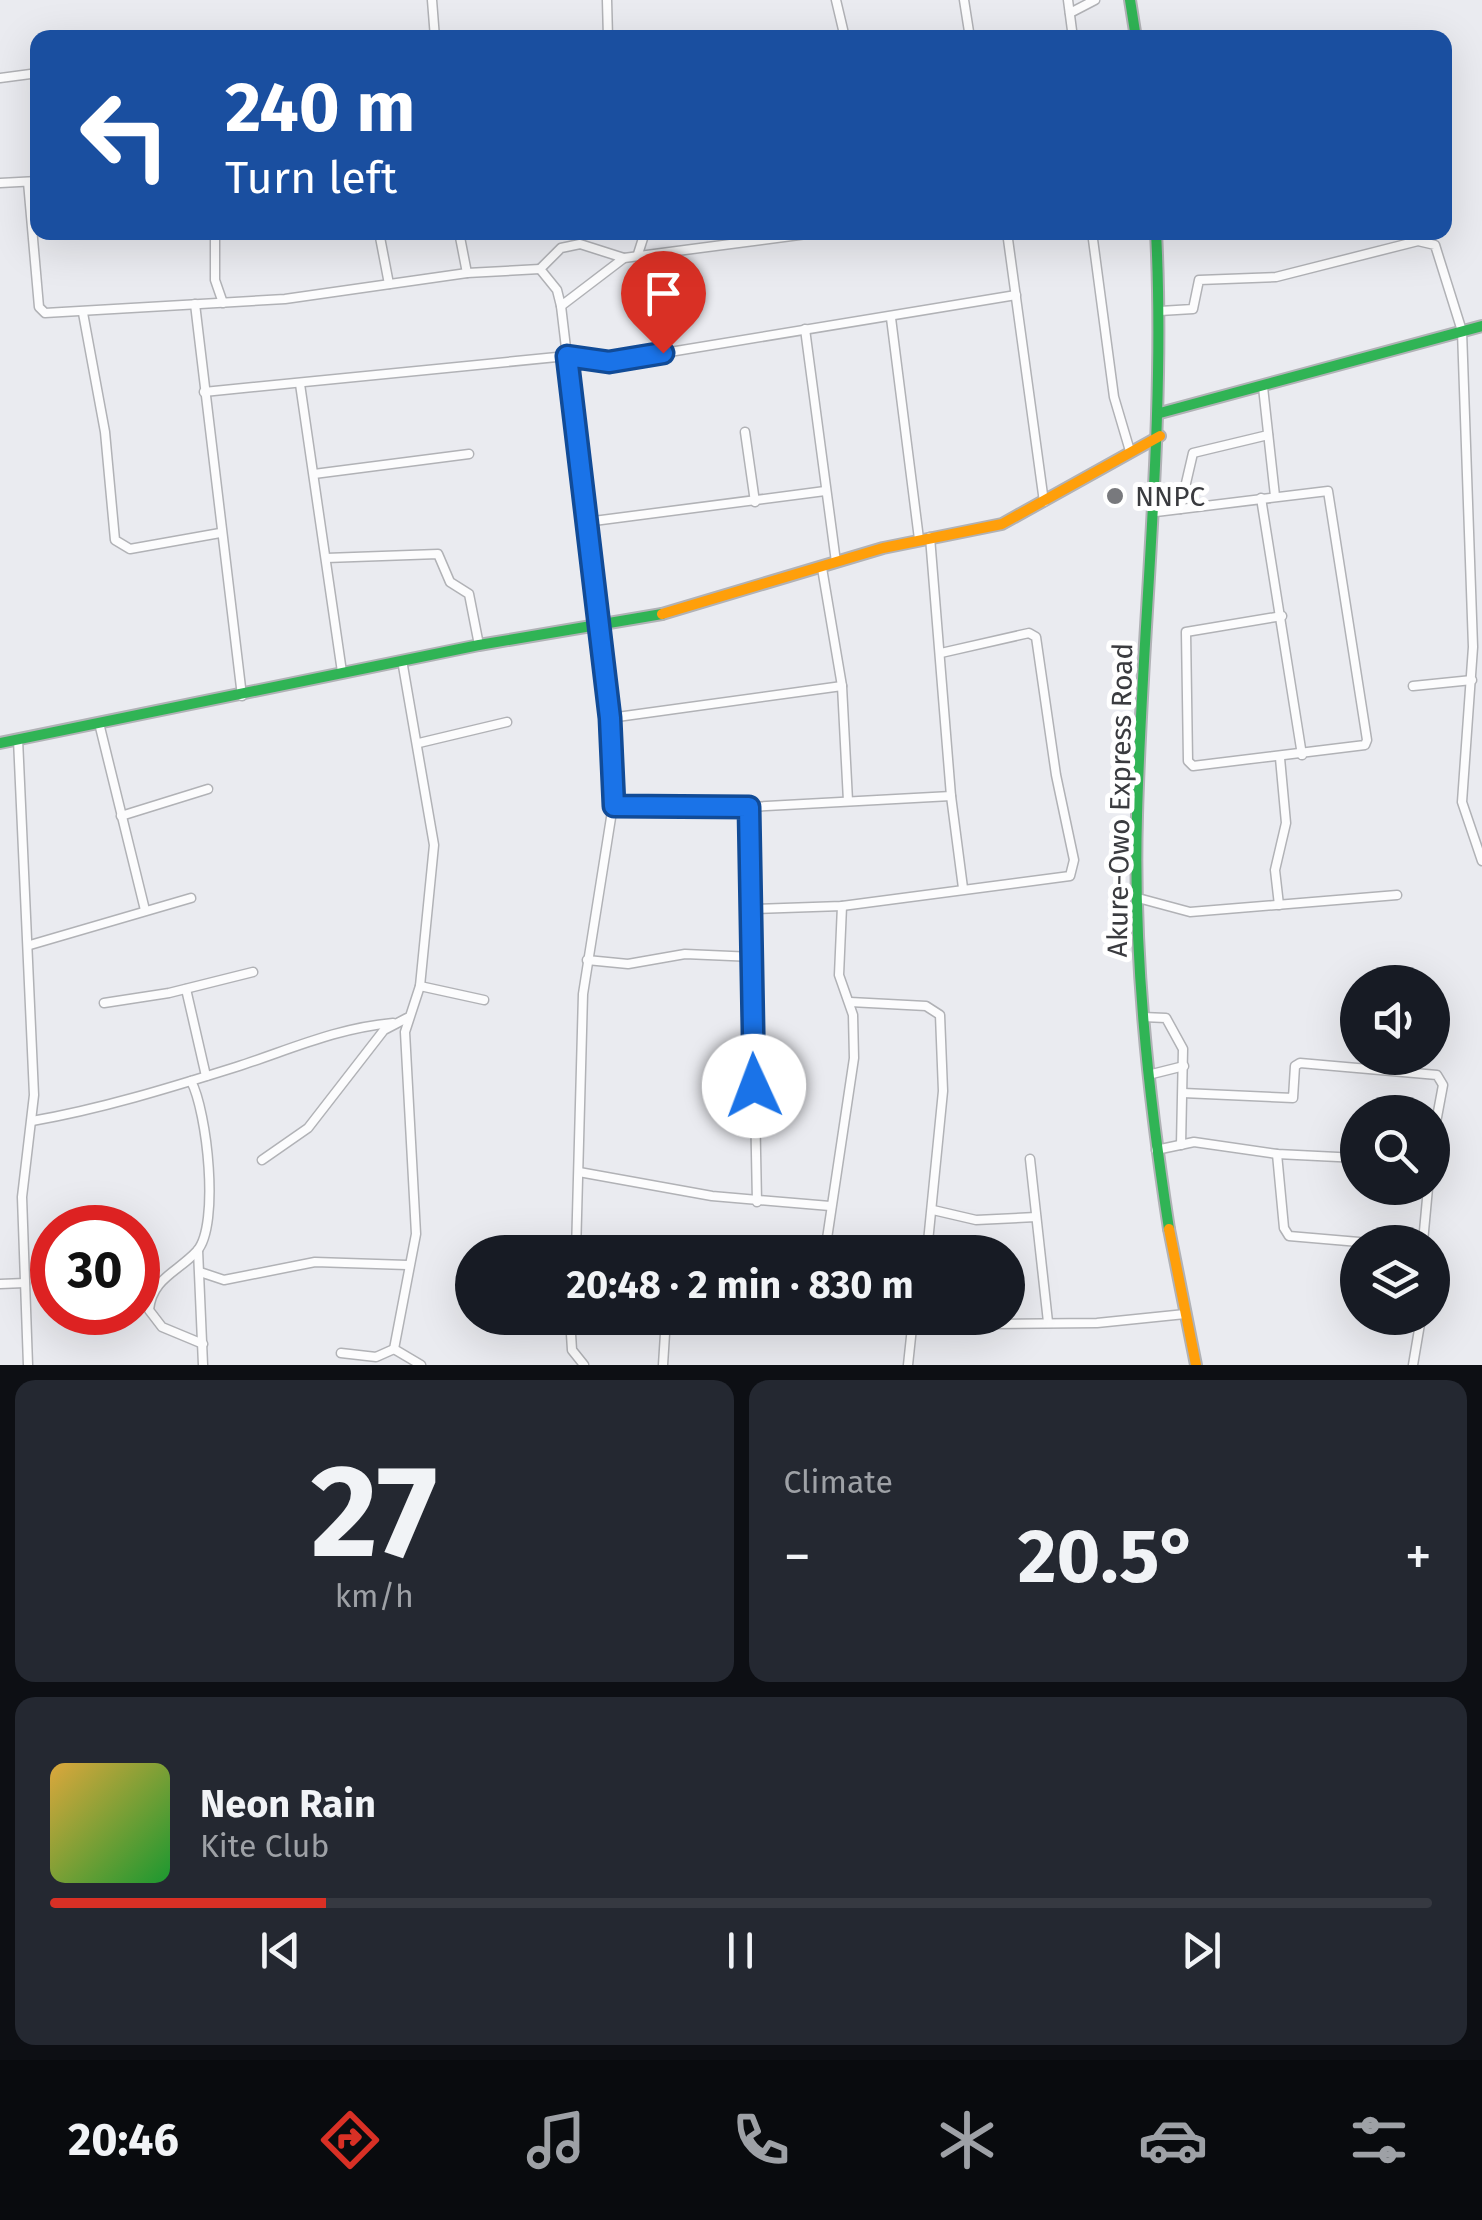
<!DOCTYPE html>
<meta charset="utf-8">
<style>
:root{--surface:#171b24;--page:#242831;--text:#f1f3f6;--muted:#9ea1a6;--line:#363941;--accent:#d93025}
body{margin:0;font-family:"Fira Sans",sans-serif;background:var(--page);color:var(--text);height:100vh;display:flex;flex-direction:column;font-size:38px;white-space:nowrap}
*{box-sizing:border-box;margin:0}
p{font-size:32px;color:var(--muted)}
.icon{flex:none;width:55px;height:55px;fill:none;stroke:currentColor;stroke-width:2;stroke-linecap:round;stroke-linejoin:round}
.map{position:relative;height:1365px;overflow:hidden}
.panel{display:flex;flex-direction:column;gap:15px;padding:15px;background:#0d0f14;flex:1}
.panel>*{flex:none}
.guide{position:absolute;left:30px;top:30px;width:1422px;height:210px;border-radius:20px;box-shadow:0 10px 40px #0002;background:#1a4fa0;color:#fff;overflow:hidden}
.controls{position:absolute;left:1340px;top:965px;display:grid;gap:20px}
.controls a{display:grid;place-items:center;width:110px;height:110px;border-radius:50%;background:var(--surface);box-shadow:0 10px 40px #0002;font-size:50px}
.speed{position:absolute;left:30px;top:1205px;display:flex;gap:20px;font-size:50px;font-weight:700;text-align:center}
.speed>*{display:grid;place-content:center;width:130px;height:130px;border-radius:50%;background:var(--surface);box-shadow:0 10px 40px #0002;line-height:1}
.speed .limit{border:15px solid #d22;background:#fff;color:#111}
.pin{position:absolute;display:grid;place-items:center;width:85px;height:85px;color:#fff;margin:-102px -42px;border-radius:50% 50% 50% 0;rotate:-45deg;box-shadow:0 0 10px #0007}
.pin .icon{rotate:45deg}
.me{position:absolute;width:110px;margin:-55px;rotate:358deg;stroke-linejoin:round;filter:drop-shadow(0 0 8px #0008)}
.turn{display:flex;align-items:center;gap:35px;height:210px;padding:0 30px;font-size:45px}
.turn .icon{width:130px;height:130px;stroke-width:2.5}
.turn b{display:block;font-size:70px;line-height:85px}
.big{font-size:75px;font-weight:700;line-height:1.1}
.panel .card{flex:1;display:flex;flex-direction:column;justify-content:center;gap:15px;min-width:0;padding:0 35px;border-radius:20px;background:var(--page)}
.panel .dial{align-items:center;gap:0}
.dial b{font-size:130px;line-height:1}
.song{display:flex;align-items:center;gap:30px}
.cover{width:120px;height:120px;border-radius:15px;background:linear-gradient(135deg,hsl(40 70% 55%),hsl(130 70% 35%))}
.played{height:10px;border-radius:5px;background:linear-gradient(90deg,var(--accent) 20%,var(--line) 20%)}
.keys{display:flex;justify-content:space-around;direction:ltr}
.heat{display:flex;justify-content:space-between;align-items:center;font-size:55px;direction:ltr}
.panel .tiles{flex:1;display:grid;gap:15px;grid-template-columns:1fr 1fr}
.card:last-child{grid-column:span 2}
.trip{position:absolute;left:455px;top:1235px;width:570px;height:100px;border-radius:50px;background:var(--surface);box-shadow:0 10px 40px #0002;font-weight:700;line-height:100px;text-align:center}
.menu{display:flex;height:160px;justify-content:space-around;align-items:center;background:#090b0e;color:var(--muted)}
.menu .icon{width:70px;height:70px}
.menu .selected{color:var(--accent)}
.menu b{font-size:45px;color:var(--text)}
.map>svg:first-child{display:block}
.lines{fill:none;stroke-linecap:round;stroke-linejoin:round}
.street-casing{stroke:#b1b2b6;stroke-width:11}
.fast-casing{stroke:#b1b2b6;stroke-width:14}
.slow-casing{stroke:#b1b2b6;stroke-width:14}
.street{stroke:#fcfcfd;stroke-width:8}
.fast{stroke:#30b455;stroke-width:10}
.slow{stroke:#ff9f0a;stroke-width:10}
.route-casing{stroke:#114b97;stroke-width:25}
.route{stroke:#1a73e8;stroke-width:18}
.poi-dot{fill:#78797d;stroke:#fff;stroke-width:4}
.labels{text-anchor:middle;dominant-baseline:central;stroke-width:10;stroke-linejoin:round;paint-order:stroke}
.poi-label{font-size:28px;fill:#3a3b3f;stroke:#fff;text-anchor:start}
.street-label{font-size:28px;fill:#3a3b3f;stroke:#fff}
</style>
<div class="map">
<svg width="1482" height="1365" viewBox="0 0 1482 1365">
<rect width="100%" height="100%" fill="#eaebf0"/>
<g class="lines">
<defs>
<g id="street">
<path d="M432 0 435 38"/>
<path d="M607 0 608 38"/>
<path d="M836 0 845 38"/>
<path d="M964 0 970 38"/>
<path d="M1068 0 1073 38"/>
<path d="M1070 13 1095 0"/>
<path d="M0 78 38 73"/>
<path d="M28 182 39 307 45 313 285 299 467 273 540 269"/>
<path d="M0 183 38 181"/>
<path d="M215 232V280L223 303"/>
<path d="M379 232 389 284"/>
<path d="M459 232 467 273"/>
<path d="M1007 232 1044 502"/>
<path d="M1092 232 1114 397 1130 451"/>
<path d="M580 244 624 258 561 306 557 290 540 269 561 248Z"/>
<path d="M638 254 645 232"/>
<path d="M624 258 822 232"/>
<path d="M195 304 242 696"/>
<path d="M561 306 610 718 613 805 583 994 576 1252"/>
<path d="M1160 311 1193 309 1199 280 1276 277 1418 241 1435 245 1462 331 1473 647 1462 802 1482 861"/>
<path d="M83 313 105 432 115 540 130 549 220 533"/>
<path d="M891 318 919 539"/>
<path d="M805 329 836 562"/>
<path d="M300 384 342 672"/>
<path d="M1263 387 1275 496"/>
<path d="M204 392 567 356 609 362 1016 295"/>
<path d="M745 432 755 502"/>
<path d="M314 474 469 454"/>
<path d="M1261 498 1302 755"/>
<path d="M1180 509 1193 453 1268 435"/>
<path d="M1156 512 1328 491 1367 740 1365 745 1193 766 1188 761 1186 632 1282 616"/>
<path d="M586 522 825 491"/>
<path d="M930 537 951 796 963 888"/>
<path d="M326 558 438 554 450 582 469 594 479 645"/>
<path d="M822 568 842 686 848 801"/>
<path d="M402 660 434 845 420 986 405 1032 416 1234 394 1349 421 1365"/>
<path d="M1413 686 1472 680"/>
<path d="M610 718 842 686"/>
<path d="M99 723 145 910"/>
<path d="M18 739 34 1095 22 1197 28 1365"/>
<path d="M419 743 507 722"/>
<path d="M613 805 749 807 951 796"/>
<path d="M749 807 757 1202"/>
<path d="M121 816 208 789"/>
<path d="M1138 898 1190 912 1397 895"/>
<path d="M1279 905 1275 870 1286 823 1280 758"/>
<path d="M753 909 842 906 1070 876 1074 860 1056 775 1036 637 1029 633 941 653"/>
<path d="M30 945 191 898"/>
<path d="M587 960 628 964 685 954 754 957"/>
<path d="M420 986 484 1000"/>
<path d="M186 989 206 1076"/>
<path d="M850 1002 926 1006 940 1015 943 1091 927 1252"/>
<path d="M104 1003 169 993 253 972"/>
<path d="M1143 1017 1166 1018 1183 1049 1181 1145"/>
<path d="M1148 1075 1184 1066"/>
<path d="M191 1081C207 1111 220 1225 197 1251 178 1272 152 1278 149 1310L162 1327 203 1344"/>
<path d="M1183 1093 1293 1098 1295 1066 1300 1063 1437 1075 1443 1085 1432 1144"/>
<path d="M32 1121C101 1109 169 1088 236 1067 289 1050 336 1028 393 1023"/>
<path d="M1156 1150 1194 1142 1277 1154 1358 1158"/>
<path d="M1277 1154 1284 1228 1289 1236 1359 1242"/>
<path d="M1030 1159 1048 1322"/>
<path d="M262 1160 308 1128 384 1030 407 1018"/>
<path d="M579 1172 712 1196 830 1206"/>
<path d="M933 1210 976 1220 1036 1217"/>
<path d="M1423 1242 1428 1188"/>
<path d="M198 1250 203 1365"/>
<path d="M825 1252 854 1058 853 1015 839 975 842 906"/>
<path d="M200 1272 224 1280 315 1262 407 1265"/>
<path d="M0 1284 25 1283"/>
<path d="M570 1318 572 1350 584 1365"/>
<path d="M949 1318 987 1324 1097 1323 1185 1314"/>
<path d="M341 1353 376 1357 394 1349"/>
<path d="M663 1365 666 1318"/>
<path d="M908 1365 913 1318"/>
<path d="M1413 1365 1421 1318"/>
</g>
<g id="fast">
<path d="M1130 0 1136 38"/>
<path d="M1156 232C1166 427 1142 620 1137 815 1133 954 1148 1092 1169 1229"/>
<path d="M1160 413 1482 326"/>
<path d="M0 743 479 645 662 614"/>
</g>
<g id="slow">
<path d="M662 614 883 548 1002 524 1160 436"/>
<path d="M1169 1229 1196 1365"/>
</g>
</defs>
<!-- street casing -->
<use href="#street" class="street-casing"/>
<!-- fast casing -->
<use href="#fast" class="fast-casing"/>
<!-- slow casing -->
<use href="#slow" class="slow-casing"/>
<!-- street -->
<use href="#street" class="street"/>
<!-- fast -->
<use href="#fast" class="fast"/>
<!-- slow -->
<use href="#slow" class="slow"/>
</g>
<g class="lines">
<defs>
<path id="route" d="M663 353 609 362 567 356 610 718 614 806 749 807 754 1086"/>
</defs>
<!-- route casing -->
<use href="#route" class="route-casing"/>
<!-- route -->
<use href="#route" class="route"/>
</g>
<!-- markers -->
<circle class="poi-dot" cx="1115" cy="496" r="10"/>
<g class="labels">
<!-- poi labels -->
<g class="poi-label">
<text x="1135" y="496">NNPC</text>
</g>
<!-- street labels -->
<g class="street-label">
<text transform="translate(1120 800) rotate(-89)">Akure-Owo Express Road</text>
</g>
</g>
</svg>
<div class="controls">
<a><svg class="icon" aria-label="sound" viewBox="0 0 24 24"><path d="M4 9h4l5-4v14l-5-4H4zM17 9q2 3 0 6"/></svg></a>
<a><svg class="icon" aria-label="search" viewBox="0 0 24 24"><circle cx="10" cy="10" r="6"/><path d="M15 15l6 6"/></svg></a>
<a><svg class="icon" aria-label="layers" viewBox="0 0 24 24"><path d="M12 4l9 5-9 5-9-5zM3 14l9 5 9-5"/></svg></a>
</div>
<div class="speed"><div class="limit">30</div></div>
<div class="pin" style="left:663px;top:353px;background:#d93025"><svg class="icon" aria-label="arrive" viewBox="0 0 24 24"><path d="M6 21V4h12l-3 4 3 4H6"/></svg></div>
<svg class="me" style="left:754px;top:1086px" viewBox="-20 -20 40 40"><circle r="19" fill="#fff"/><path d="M0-13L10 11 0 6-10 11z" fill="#1a73e8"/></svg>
<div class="trip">20:48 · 2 min · 830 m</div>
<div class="guide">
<div class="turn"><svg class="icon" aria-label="left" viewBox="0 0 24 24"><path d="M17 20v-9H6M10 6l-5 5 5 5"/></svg><div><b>240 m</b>Turn left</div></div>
</div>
</div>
<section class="panel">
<div class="tiles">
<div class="card dial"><b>27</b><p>km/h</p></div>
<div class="card"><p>Climate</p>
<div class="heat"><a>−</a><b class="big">20.5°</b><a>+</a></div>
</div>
<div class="card">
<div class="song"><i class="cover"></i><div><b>Neon Rain</b><p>Kite Club</p></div></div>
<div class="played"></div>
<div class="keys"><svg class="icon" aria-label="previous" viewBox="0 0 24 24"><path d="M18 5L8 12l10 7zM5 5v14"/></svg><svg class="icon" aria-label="pause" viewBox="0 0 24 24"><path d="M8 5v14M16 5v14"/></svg><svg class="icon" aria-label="next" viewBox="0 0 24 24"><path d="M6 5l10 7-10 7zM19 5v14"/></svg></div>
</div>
</div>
</section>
<nav class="menu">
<b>20:46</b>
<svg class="icon selected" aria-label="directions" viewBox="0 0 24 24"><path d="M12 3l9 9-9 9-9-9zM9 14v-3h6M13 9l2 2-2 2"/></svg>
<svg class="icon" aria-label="music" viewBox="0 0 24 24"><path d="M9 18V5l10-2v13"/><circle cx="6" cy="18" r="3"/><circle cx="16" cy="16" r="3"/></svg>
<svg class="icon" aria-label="phone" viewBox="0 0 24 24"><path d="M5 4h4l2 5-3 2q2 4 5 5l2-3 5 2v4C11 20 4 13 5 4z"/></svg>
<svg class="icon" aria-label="climate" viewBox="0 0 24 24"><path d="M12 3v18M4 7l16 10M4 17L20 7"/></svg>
<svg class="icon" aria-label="car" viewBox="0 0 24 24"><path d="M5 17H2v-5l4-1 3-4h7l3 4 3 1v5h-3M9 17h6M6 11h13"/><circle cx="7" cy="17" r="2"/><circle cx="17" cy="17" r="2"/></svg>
<svg class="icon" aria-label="filters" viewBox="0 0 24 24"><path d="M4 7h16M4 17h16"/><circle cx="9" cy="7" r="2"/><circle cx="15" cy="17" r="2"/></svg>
</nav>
